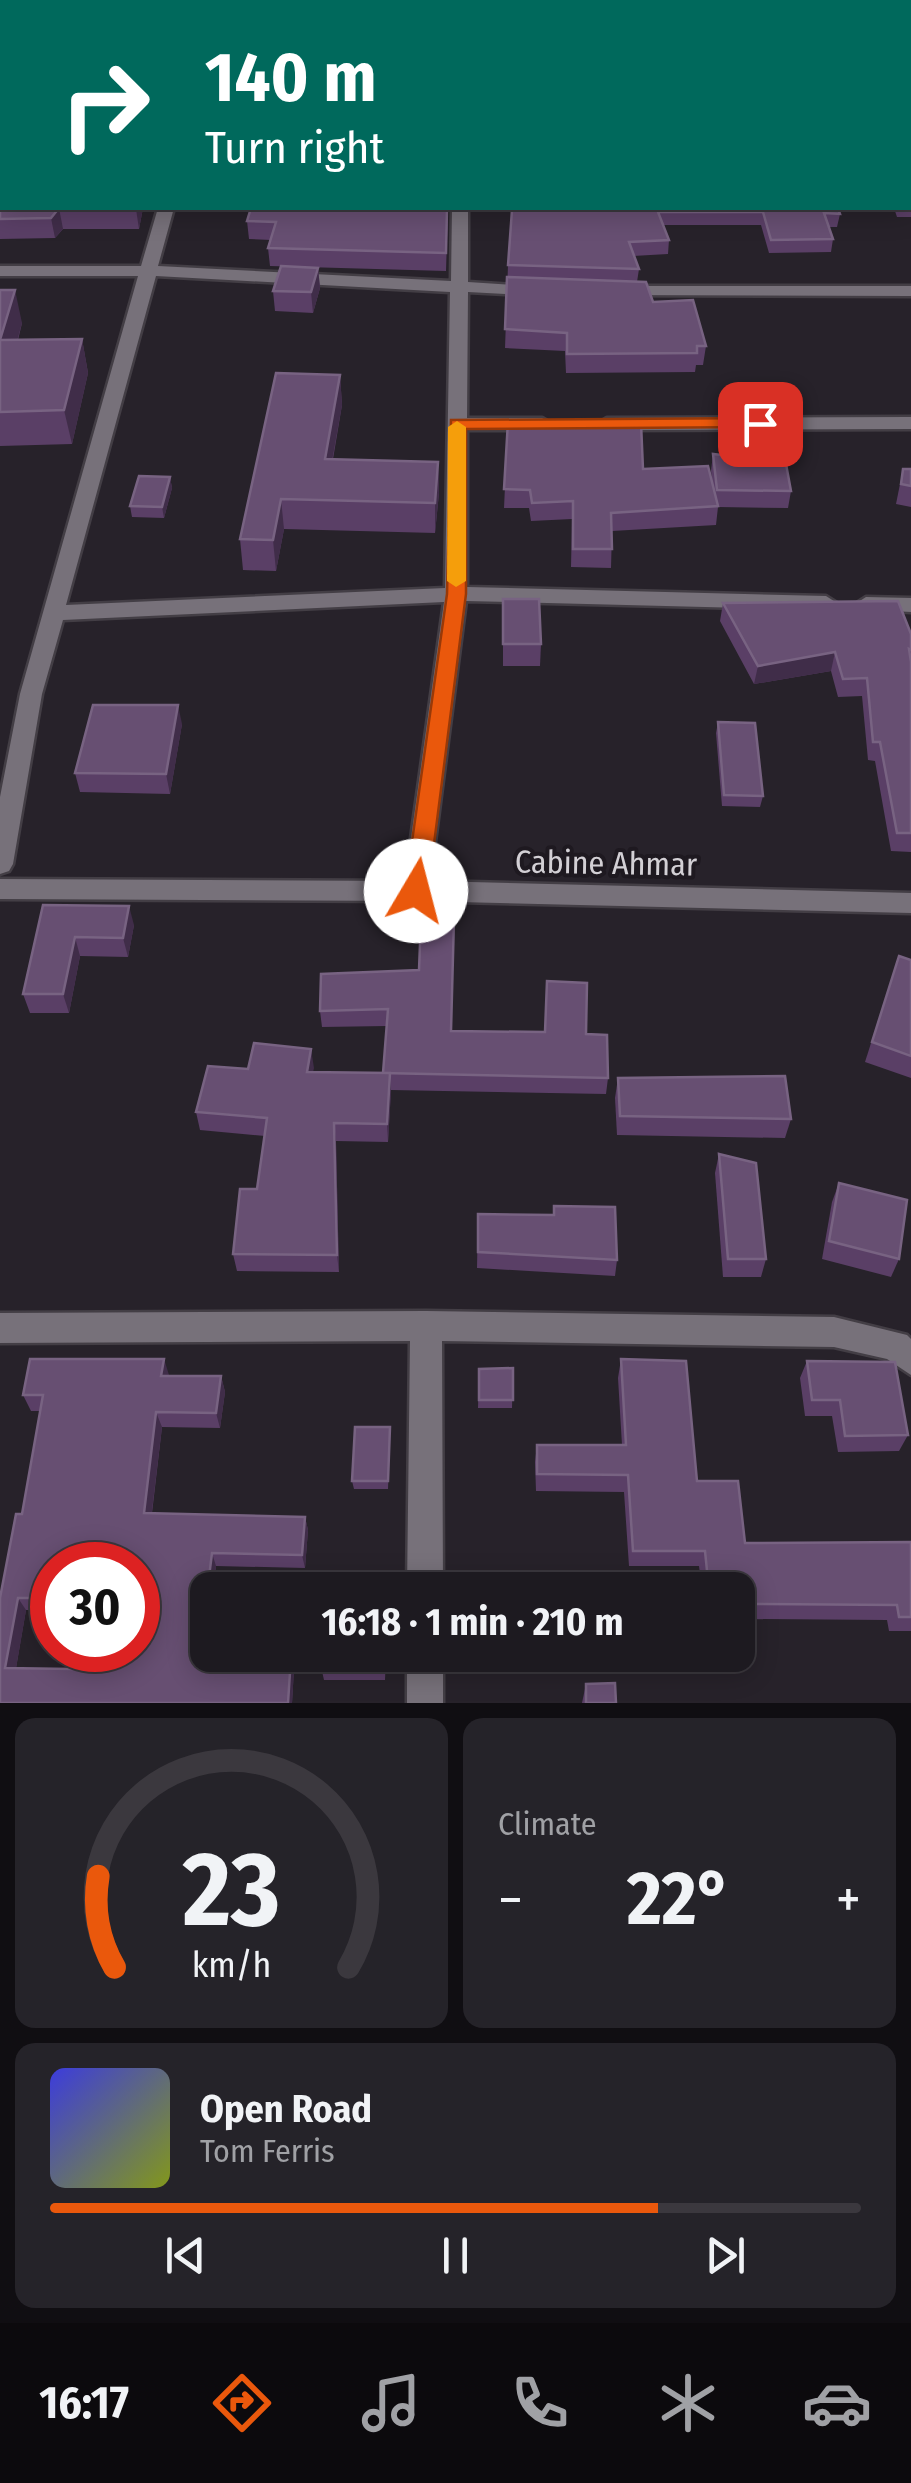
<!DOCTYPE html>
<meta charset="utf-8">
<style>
:root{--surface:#1d1a20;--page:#252329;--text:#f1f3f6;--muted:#a0a1a5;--line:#3b383e;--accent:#ea580c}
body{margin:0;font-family:"Fira Sans Condensed",sans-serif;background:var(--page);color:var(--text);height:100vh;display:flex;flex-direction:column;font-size:38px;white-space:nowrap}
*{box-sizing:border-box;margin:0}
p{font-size:32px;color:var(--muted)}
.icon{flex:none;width:55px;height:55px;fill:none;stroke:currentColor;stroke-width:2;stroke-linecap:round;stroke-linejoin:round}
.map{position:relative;height:1703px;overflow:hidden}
.panel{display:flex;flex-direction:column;gap:15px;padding:15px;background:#100e12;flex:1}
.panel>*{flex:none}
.guide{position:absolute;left:0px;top:0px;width:912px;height:210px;box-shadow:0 5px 25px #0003,0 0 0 2px var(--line);background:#00695c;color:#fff;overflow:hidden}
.speed{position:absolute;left:30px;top:1542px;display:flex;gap:20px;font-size:50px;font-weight:700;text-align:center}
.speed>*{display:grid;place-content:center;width:130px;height:130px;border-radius:50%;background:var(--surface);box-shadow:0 5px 25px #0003,0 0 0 2px var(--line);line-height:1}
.speed .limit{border:15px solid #d22;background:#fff;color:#111}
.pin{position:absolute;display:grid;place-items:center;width:85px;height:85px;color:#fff;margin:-42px;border-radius:20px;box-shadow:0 5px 15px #0006}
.me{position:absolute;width:110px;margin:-55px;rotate:8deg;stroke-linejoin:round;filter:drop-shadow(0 0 8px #0008)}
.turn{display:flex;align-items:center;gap:35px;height:210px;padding:0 40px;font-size:45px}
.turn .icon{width:130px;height:130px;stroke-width:2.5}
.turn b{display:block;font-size:70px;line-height:85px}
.big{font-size:75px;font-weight:700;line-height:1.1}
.panel .tile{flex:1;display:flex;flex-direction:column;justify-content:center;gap:15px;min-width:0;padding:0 35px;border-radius:20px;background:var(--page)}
.panel .dial{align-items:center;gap:0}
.dial svg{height:260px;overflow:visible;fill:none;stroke:var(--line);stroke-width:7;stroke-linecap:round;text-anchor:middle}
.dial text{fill:var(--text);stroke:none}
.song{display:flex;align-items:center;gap:30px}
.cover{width:120px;height:120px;border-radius:15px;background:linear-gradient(135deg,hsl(240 70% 55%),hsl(70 70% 35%))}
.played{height:10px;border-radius:5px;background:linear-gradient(90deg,var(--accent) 75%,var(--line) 75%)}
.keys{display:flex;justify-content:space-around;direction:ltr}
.heat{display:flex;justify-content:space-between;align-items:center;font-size:55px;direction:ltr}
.panel .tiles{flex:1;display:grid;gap:15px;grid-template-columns:1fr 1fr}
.tile:last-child{grid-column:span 2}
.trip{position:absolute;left:190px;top:1572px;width:565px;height:100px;border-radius:20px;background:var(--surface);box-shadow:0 5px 25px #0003,0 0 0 2px var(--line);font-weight:700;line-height:100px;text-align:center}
.tab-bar{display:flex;height:160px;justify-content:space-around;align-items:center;background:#0c0a0d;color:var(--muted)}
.tab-bar .icon{width:70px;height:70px}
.tab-bar .selected{color:var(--accent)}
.tab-bar b{font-size:45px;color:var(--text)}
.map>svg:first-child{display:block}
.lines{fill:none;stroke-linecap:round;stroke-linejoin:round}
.street-casing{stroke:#433e45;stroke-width:5}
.street{fill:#77717a;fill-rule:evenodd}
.wall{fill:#5a3f66;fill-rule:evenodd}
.shaded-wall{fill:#402d49}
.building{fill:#674f72;stroke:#786382;stroke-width:2.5;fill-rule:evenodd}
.route{fill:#ea580c;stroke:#983908;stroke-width:2.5}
.slow{fill:#f59e0b}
.labels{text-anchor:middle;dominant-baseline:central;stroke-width:8;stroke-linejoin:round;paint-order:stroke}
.street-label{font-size:32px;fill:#d3d0d5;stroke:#1e1920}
</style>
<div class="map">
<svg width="911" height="1703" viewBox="0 0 911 1703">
<rect width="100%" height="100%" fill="#27222a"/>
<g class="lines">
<defs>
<g id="street">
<path d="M212 0H226V2H213Z"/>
<path d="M466 0H480V2H467Z"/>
<rect x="0" y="52" width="2" height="8"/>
<path d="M158 208H174L158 266 451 281 452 208H468V282L547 287V295L541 296 468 292 467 418H542L552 424 542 430H467V587L826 596 837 603 826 610 466 601 430 881 911 893V913L416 901 0 899V879L405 881 444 602 63 620 42 694 13 864 9 871 0 874V797L20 694 138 276H0V266H141ZM156 276 450 292 445 588 66 605Z"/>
<path d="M616 286H911V296L610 295V287Z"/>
<path d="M911 417V429L607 430 597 424 607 418Z"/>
<path d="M866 597 911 598V612L858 609 855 604Z"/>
<path d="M426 1311 834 1317 907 1335 911 1339V1375L887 1359 834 1347 442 1341 443 1590H407L410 1341 0 1343V1313Z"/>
<rect x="407" y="1655" width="36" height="48"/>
</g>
</defs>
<!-- street casing -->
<use href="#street" class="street-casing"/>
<!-- street -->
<use href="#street" class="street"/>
</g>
<!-- wall -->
<g class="wall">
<path d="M29 0H203L201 2H28Z"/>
<path d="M867 0H911V217H897L894 208H910V2H868Z"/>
<path d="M0 165 143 208 139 229H63L55 238 0 239Z"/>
<path d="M251 208H448L446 271 270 266 268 248 271 240 249 239 247 221Z"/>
<path d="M544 210 840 214 837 227H829L833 239 831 252 769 253 761 225H663L669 240 668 254 633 256 639 269 637 282 653 302 706 346 703 365H696L695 372 566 373 565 351 505 348 508 265Z"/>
<path d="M318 268 320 288 313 313 275 311 273 291Z"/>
<path d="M0 290 22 323 18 340 82 339 88 373 72 444 0 446Z"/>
<path d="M340 375 342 405 333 459 438 462 439 493 435 533 284 529 276 571 243 570 240 539Z"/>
<path d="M508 421 643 469 712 480 711 471 713 454 720 455 721 448H739L741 437 791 491 788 508 718 507 716 525 612 531 611 568 571 567 572 519 531 521 529 508H504Z"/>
<path d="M903 469H911V507L896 504Z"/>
<path d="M170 477 172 488 164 518 132 517 130 506Z"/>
<path d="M503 599 541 644 540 666H503Z"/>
<path d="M723 603 911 634V852L891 851 875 761 868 760 862 696 838 697 831 671 754 684 720 621Z"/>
<path d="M718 722 763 796 760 807 722 806 716 733Z"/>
<path d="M182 724 170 794 80 792 75 773Z"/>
<path d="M43 905 134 925 128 957 80 956 69 1013H30L23 994Z"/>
<path d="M911 960V1078L865 1062 892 977Z"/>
<path d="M321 974 451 1031 586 1034 608 1078 606 1094 391 1090 388 1142 336 1141 339 1272 237 1271 233 1254 257 1189 265 1136 200 1130 196 1112 248 1069 311 1049 313 1072 383 1073 387 1026 322 1027 320 1011Z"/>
<path d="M618 1078 791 1119 785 1138 617 1135 615 1098Z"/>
<path d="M719 1154 766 1259 761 1277H723L715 1173Z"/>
<path d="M839 1183 899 1259 891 1277 822 1259 832 1202Z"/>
<path d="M554 1206 617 1260 615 1276 477 1268 478 1214 553 1215Z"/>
<path d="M621 1359 697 1481 745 1543 911 1542V1631H889L887 1620 746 1619 744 1625 738 1624V1590H702L699 1566H629L624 1492 536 1491 535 1462 537 1445H622L618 1378Z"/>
<path d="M807 1361 908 1435 899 1451 838 1452 832 1416H805L800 1378Z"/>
<path d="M513 1368 512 1408H478L479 1369Z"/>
<path d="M169 1376H221L225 1392 220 1428 162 1427 152 1513 305 1517 308 1530 305 1568 216 1566 213 1590H208V1638L205 1657H291L294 1669 292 1703H0L22 1514 40 1411H31L23 1395ZM52 1565 138 1650 72 1669 16 1668 26 1610H52Z"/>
<path d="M390 1435 388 1489H354L352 1481Z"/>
<path d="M321 1655H386L385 1680H324L321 1667Z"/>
<path d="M627 1655H700L698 1663H628Z"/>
<path d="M586 1684 616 1703H582Z"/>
</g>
<!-- shaded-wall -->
<g class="shaded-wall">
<path d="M59 208 63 229 55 238 51 218Z"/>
<path d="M136 208H143L139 229 136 209Z"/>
<path d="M318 268 320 288 313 313 311 292Z"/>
<path d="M15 290 22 323 8 374 0 340Z"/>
<path d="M82 339 88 373 72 444 64 410Z"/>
<path d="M340 375 342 405 327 489 325 459Z"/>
<path d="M438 462 439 493 435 533V503Z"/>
<path d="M170 477 172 488 164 518 162 507Z"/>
<path d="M281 499 284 529 276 571 273 540Z"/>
<path d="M835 652 831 671 754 684 758 666Z"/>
<path d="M178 705 182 724 170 794 166 774Z"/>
<path d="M129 906 134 925 128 957 123 938Z"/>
<path d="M75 937 80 956 69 1013 63 994Z"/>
<path d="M311 1049 314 1068 309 1090 307 1072Z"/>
<path d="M390 1073 391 1091 388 1142 387 1124Z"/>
<path d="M334 1123 336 1141 339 1272 337 1255Z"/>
<path d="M164 1359 169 1375 167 1391 161 1376Z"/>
<path d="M221 1376 225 1392 220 1428 216 1413Z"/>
<path d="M156 1412 162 1427 150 1527 144 1513Z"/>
<path d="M305 1517 308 1530 305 1568 302 1555Z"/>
<path d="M212 1553 216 1566 213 1590H208V1637L204 1668 199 1657Z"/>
<path d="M18 1598 26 1610 14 1680 5 1668Z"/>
<path d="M291 1657 294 1669 292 1703H288Z"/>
</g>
<!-- building -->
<g class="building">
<path d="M29 0H153L152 2H28Z"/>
<rect x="356" y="0" width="51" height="2"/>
<rect x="429" y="0" width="33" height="2"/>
<path d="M548 0H611V2H547Z"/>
<path d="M876 0H911V197L910 2H877Z"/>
<path d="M0 165H2V208L136 209 59 208 51 218 0 219Z"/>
<path d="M251 208H447L446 253 268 248 276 222 247 221Z"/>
<path d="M544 208H838L840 214 824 213 833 239 771 240 763 212H658L669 240 629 242 639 269 508 265 512 210H544Z"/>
<path d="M281 266 318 268 311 292 273 291Z"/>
<path d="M507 277 646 282 653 302 693 300 706 346H697V353L567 354V333L505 329Z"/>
<path d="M0 290H15L0 340Z"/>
<path d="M82 339 64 410 0 412V340Z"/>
<path d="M276 373 340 375 325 459 438 462 435 503 281 499 273 540 240 539Z"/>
<path d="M508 421 641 423 643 469 708 466 718 506 611 513 612 549H573V501L532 503 530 490 504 489Z"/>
<path d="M741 437H781L791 491 717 490 713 454 722 455 721 448 742 449Z"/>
<path d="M903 469H911V486L901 484Z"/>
<path d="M139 476 170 477 162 507 130 506Z"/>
<path d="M503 599H539L541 644H503Z"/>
<path d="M898 601 911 634V650L909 649 911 662V833H897L880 742H873L867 678 843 679 835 652 758 666 723 603Z"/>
<path d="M93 705H178L166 774 75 773Z"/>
<path d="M718 722 755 723 763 796 724 795Z"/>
<path d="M43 905 129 906 123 938 75 937 63 994H23Z"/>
<path d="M421 918H454L451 1031 545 1032 547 981 587 983 586 1034 607 1035 608 1078 383 1073 388 1009 320 1011 321 974 419 970Z"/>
<path d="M899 956 911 960V1056L872 1042Z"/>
<path d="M254 1043 311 1049 307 1072 390 1073 387 1124 334 1123 337 1255 233 1254 240 1189H257L267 1118 196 1112 208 1066 248 1069Z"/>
<path d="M785 1076 791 1119 620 1116 618 1078Z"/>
<path d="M719 1154 756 1163 766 1259H728Z"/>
<path d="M839 1183 907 1200 899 1259 829 1241Z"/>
<path d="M554 1206 615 1207 617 1260 478 1252V1214L554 1215Z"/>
<path d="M30 1359H164L161 1376H221L216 1413 156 1412 144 1513 305 1517 302 1555 212 1553 199 1657H291L288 1703H0V1598L16 1514H22L43 1395H23ZM52 1565H138V1650H75L72 1669 5 1668 18 1598H52Z"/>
<path d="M621 1359 686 1361 697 1481H738L745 1543 911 1542V1617H899L897 1605 750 1604V1610H738V1590H709L705 1551H633L628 1475 537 1474V1445H626Z"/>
<path d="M807 1361 895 1362 908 1435 845 1436 840 1400H812Z"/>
<path d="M513 1368V1400H479V1369Z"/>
<path d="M355 1427H390L388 1481H352Z"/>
<path d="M484 1574H517L518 1590H484Z"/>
<path d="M321 1655H384V1668L321 1667Z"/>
<path d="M630 1655H700L701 1656H630Z"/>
<path d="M615 1683 616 1703H586V1684Z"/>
</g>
<!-- route -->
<path class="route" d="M760 418 768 424 766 427 466 429V594L428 891 416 900 408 897 405 891 447 594 451 420Z"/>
<!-- slow -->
<path class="slow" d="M457 421 466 427V581L456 587 447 581 448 427Z"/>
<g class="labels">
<!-- street labels -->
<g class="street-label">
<text transform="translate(606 863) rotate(1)">Cabine Ahmar</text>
</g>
</g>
</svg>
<div class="speed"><div class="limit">30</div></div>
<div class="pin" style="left:760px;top:424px;background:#d93025"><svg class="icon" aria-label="arrive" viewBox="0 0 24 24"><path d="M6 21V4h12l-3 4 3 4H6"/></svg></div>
<svg class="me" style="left:416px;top:891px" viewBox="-20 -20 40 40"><circle r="19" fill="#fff"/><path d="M0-13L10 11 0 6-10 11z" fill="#ea580c"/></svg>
<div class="trip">16:18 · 1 min · 210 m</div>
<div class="guide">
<div class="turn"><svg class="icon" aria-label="right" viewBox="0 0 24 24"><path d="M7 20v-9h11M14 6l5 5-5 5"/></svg><div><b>140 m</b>Turn right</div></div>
</div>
</div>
<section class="panel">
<div class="tiles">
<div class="tile dial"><svg viewBox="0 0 100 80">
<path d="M14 69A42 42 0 1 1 86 69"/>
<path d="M14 69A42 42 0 0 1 9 41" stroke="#ea580c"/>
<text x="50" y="56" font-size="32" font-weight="700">23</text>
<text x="50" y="72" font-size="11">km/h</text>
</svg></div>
<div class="tile"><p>Climate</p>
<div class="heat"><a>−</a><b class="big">22°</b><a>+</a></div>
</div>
<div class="tile">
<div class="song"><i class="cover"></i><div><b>Open Road</b><p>Tom Ferris</p></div></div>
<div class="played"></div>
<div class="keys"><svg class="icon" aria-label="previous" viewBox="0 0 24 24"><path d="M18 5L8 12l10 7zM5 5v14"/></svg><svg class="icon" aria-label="pause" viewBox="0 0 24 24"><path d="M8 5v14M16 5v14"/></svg><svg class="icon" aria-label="next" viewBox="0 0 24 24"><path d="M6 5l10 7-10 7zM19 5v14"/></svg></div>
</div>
</div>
</section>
<nav class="tab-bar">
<b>16:17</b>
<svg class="icon selected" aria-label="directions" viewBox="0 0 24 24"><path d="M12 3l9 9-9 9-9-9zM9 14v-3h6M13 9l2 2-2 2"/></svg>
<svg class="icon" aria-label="music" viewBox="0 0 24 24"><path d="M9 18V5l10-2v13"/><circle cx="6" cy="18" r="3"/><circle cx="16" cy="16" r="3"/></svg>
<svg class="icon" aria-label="phone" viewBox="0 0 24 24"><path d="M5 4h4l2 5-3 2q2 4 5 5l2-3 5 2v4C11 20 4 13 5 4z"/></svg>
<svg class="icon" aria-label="climate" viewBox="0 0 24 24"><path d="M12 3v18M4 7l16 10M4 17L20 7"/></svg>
<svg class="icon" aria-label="car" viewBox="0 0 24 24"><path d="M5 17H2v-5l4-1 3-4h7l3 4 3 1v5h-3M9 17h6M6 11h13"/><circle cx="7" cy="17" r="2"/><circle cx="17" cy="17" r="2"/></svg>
</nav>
